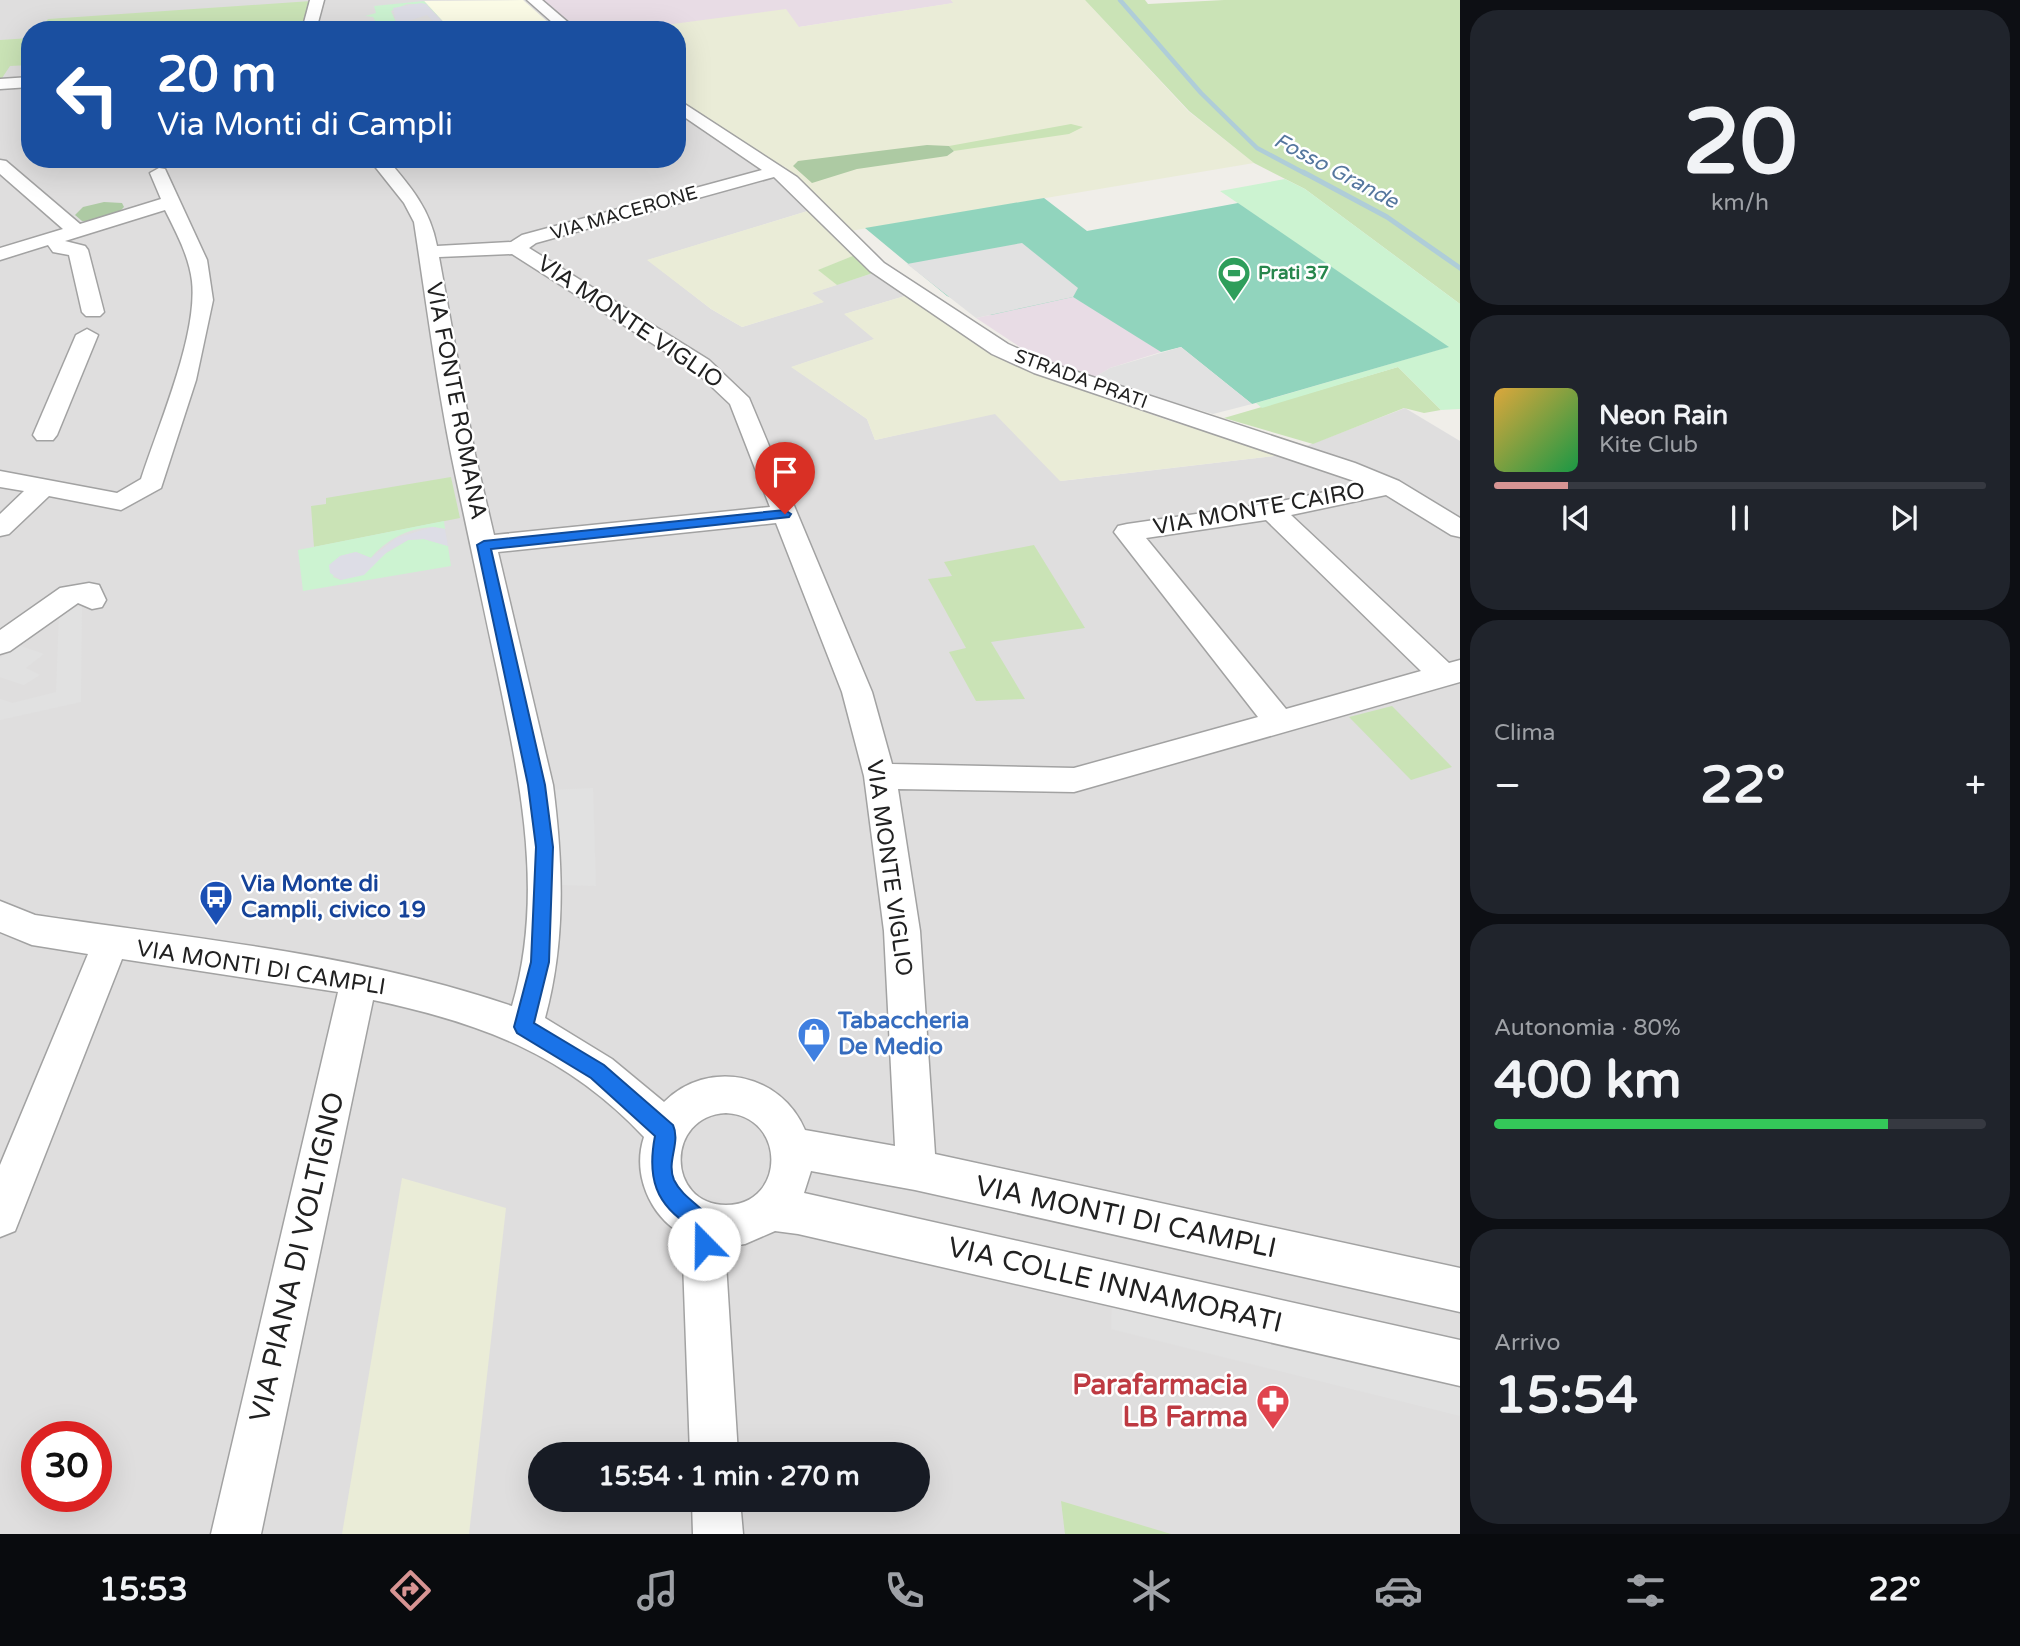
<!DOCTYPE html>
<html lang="it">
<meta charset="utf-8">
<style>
:root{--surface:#171b24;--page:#20242c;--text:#f1f3f6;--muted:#9ea1a6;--line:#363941;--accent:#d79493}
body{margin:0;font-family:"Varela Round",sans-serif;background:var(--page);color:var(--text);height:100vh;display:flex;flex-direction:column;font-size:26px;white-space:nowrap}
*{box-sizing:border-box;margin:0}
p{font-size:23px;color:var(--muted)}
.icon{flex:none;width:38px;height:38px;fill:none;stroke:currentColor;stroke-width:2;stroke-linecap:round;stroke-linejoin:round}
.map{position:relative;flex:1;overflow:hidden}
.side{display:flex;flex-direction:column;gap:10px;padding:10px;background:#0d0f14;width:560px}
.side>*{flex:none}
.guide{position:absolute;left:21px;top:21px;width:665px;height:147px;border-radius:28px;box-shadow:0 7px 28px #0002;background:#1a4fa0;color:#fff;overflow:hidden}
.speed{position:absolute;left:21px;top:1421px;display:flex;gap:14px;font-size:35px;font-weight:700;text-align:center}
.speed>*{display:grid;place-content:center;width:91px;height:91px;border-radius:50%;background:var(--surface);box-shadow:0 7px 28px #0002;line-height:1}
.speed .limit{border:10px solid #d22;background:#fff;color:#111}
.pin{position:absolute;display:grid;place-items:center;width:60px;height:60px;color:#fff;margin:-72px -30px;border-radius:50% 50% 50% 0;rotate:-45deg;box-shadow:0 0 7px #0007}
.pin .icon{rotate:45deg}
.me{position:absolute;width:77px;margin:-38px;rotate:338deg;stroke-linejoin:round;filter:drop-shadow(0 0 5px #0008)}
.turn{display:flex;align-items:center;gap:24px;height:147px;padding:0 21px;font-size:32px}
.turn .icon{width:91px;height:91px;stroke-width:2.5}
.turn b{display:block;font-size:49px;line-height:60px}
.big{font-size:52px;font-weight:700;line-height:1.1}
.side .widget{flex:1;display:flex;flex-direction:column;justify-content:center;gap:10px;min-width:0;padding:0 24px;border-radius:28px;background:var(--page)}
.side .dial{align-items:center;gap:0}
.dial b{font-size:91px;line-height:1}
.song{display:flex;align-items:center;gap:21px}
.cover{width:84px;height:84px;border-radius:10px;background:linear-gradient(135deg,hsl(40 70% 55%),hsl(140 70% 35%))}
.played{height:7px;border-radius:4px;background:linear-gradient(90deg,var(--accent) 15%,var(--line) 15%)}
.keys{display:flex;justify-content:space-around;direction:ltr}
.heat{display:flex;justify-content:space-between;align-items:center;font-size:38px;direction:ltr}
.charge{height:10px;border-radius:5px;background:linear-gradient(90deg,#34c759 80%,var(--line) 0)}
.trip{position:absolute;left:528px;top:1442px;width:402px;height:70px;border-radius:35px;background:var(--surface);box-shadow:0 7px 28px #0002;font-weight:700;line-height:70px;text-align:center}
.tab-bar{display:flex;height:112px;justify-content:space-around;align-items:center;background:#090b0e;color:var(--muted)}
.tab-bar .icon{width:49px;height:49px}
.tab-bar .on{color:var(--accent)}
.tab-bar b{font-size:32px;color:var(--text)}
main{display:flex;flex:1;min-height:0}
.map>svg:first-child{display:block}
.residential{fill:#dfdede;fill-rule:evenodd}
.industrial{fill:#e8dce5}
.education{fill:#fbfbe6}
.farmland{fill:#eaecd7}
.grass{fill:#cae3b6}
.forest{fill:#adcaa3}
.park{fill:#ccf3d1}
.pitch{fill:#91d4bd}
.parking{fill:#e1e1e1}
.plaza{fill:#dddde6}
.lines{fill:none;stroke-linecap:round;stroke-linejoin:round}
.stream-far1{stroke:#afcdd8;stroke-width:4.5}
.stream{stroke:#afcdd8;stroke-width:5}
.minor-casing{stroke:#a2a2a2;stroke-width:3}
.minor{fill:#fff;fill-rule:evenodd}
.route{fill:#1a73e8;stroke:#114b97;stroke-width:2}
.labels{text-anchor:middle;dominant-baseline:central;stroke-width:5;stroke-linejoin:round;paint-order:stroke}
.far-street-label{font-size:19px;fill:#212121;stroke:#fff}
.far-leisure-label{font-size:19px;font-weight:bold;fill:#27864d;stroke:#fff;text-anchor:start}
.far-water-label{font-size:21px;font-style:italic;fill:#55779e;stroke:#fff}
.street-label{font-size:23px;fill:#212121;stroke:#fff}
.transit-label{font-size:23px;font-weight:bold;fill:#164399;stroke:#fff;text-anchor:start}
.shop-label{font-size:23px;font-weight:bold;fill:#366cbe;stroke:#fff;text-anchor:start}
.near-street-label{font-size:28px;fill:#212121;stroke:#fff}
.near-health-label{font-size:28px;font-weight:bold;fill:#be3a42;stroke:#fff;text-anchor:end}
</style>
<main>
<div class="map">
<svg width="1460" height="1534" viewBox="0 0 1460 1534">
<rect width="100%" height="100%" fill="#f0eee9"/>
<!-- residential -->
<path class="residential" d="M0 0H541L578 30H30V159H677V98L769 160 784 167 824 206 648 260 711 309 742 327 823 302 811 293 873 273 905 296 845 314 875 339 792 367 867 419 875 440 995 413 1061 481 1283 455 1405 408 1460 441V1534H0ZM37 1437H96V1496H37ZM541 1454H919V1500H541Z"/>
<!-- industrial -->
<g class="industrial">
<path d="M541 0H951L954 3 799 27 578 30Z"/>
<path d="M1073 297 1110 319 1161 352 1110 368 1092 379 1026 351 976 318Z"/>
</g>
<!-- education -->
<path class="education" d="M523 0 557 30H451L424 1Z"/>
<!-- farmland -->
<g class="farmland">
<path d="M951 0H1085L1188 111 1254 163 850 231 785 167 769 160 677 98V30H627L786 9 799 27 953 3Z"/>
<path d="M814 209 855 255 819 270 837 285 812 293 824 302 742 327 711 309 647 260Z"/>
<path d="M905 296 1010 364 1167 420 1283 455 1060 481 995 414 875 440 867 419 791 367 874 339 844 314Z"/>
<path d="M402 1178 506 1208 469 1534H342Z"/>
</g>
<!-- grass -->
<g class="grass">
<path d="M1085 0H1145L1148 4 1224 0H1460V304L1305 189 1254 163 1189 111Z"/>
<path d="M311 1 300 30H39L48 19Z"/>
<path d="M30 38V65L10 66 0 81V40Z"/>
<path d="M1071 124 1083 127 1069 134 954 151 949 146Z"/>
<path d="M855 255 873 273 837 285 818 270Z"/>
<path d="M1398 367 1441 410 1424 413 1404 408 1313 444 1224 418Z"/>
<path d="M451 477 460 518 314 547 311 506 326 504V498Z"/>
<path d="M1034 545 1085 628 991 642 1025 699 976 701 949 652 966 648 928 579 952 576 944 562Z"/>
<path d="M1392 706 1452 767 1411 780 1349 717Z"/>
<path d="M1061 1501 1171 1534H1065Z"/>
</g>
<!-- forest -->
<g class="forest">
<path d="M927 145 949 146 954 151 947 156 857 169 812 183 793 166 798 161Z"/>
<path d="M104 202 122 203 124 207C115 218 96 222 82 221L75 215 83 207Z"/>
</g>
<!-- park -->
<g class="park">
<path d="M424 1 451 30 426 4H407L391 11 396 22 384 30H368L378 26 373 17 365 16 376 13 374 6Z"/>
<path d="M1285 179 1305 189 1460 304V409L1441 410 1398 367 1262 408 1256 403 1448 347 1220 191Z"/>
<path d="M444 521 445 529C419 522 387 538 371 558L356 552 340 556 333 577 341 580 408 540 424 539 448 546 451 566 303 591 298 550Z"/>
</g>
<!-- pitch -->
<path class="pitch" d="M1044 198 1087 231 1238 203 1449 347 1252 404 1181 347 1161 352 1073 297 991 315 947 296 865 228Z"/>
<!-- parking -->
<g class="parking">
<path d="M1022 243 1078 288 1073 297 976 318 907 264Z"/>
<path d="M1181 347 1252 404 1213 414 1092 379 1110 368Z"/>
<path d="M82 606 81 702 0 720V699L12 703 56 692 59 611Z"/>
<path d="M18 645 44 654 26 668 40 675 24 685 0 677V658Z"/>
<path d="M593 788 596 886 558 885 550 790Z"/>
<path d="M1112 1301 1460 1386V1416L1111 1329Z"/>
</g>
<!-- plaza -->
<g class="plaza">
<path d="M421 3 426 4 450 30H442L427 15 405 22 412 30H404L400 25 384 30 396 22 393 8Z"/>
<path d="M432 527 445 529 448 546 424 539 408 540 387 552 364 575 341 580 330 573 329 565 340 556 356 552 371 558 396 538Z"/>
</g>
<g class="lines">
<!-- stream-far1 -->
<path class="stream-far1" d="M1120 0 1201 93 1257 148 1306 174"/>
<!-- stream -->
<path class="stream" d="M1303 172 1387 217 1460 268"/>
<defs>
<g id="minor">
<path d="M310 0H324L316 30H302Z"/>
<path d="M527 0H542L577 30H561Z"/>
<path d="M30 77V87L0 89V79Z"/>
<path d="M677 99 797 177 884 263 1008 344 1050 363 1355 463 1399 481 1460 518V537L1451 535 1386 495 1291 515 1449 663 1460 660V682L1074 792 898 789 920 931 935 1154 1460 1268V1312L915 1190 811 1171 804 1193 1460 1340V1386L798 1234 775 1231 745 1244 725 1247 738 1454H690L682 1234C649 1215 632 1173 644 1137 566 1054 481 1023 373 1000L261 1534H211L338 992 122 959 15 1231 0 1237V1165L88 954 32 945 0 932V901L35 915C196 939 357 953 512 1006 545 894 520 781 497 670 483 606 470 542 456 478 438 394 427 307 414 222L404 203 369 159H387C411 187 430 209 437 246L511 242 522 235 762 170 677 112ZM774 177 870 271 992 354 1034 373 1363 484 1272 503 1127 524 1118 526 1114 532 1258 717 1074 768 892 764 872 692 749 398 709 360 529 248 536 243ZM512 254 694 370 730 404 770 507 494 535 475 454 439 257ZM1266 520 1421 671 1286 709 1146 538ZM776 523 842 692 864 776 884 931 895 1146 805 1130C781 1073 708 1058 664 1102L612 1059 545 1018C566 941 563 864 553 785L498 552ZM726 1113C787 1116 786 1205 726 1205 666 1205 665 1116 726 1113Z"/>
<path d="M0 160 6 161 80 224 161 199 150 173 159 168 165 169 207 260 213 300 196 380 161 488 121 510 49 496 9 534 0 536V514L24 491 0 487V471L117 493 141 479C158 426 198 335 192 281 189 256 176 232 165 210L65 241 85 246 88 250 104 312 100 316H86L82 312 69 255 53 252 48 245 0 260V248L63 229 0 174Z"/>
<path d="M87 329 98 335 57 435 53 440H37L33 435 76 335Z"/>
<path d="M89 583 99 585 106 600 102 607 92 609 78 603 10 651 0 654V630L60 588Z"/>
<path d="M692 1500H740L743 1534H693Z"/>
</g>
</defs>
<!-- minor casing -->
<use href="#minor" class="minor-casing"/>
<!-- minor -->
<use href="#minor" class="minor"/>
</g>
<!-- route -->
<path class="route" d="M785 510 791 514 789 517 491 549 545 785 553 847 549 962 534 1023 604 1065 673 1125C681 1143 666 1161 674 1180 688 1209 728 1211 711 1252L704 1255 696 1252 692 1227C655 1205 647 1177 655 1136L591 1078 517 1033 514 1027 531 962 536 847 528 785 477 545 484 541Z"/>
<!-- icons -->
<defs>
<symbol id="stadium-pin" viewBox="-11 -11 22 30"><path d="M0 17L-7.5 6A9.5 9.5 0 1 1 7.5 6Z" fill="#2e9e5b" stroke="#fff"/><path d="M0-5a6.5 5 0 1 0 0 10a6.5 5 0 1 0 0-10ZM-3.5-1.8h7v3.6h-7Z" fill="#fff"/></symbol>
<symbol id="bus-pin" viewBox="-11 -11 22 30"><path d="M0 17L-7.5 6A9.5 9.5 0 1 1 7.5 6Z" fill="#1a4fb4" stroke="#fff"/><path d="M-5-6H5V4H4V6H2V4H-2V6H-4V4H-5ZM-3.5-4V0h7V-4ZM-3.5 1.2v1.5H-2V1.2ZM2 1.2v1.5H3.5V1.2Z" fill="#fff"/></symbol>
<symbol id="shop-pin" viewBox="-11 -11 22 30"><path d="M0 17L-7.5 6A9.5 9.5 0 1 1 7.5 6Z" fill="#3f7fe0" stroke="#fff"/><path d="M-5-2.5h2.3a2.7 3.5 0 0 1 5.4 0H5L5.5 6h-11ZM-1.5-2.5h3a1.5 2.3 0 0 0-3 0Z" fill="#fff"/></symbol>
<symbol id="pharmacy-pin" viewBox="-11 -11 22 30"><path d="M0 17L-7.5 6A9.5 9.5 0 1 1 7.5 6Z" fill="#e0444e" stroke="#fff"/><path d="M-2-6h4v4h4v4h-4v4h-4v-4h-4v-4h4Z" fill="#fff"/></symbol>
</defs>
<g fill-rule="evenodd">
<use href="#stadium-pin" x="1215" y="254" width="38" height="52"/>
<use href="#bus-pin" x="197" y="878" width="38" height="52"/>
<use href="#shop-pin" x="795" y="1015" width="38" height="52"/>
<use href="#pharmacy-pin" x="1254" y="1382" width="38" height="52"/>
</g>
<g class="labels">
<!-- far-street labels -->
<g class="far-street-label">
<text transform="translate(624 213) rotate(-16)">VIA MACERONE</text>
<text transform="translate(1081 379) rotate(20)">STRADA PRATI</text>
</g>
<!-- far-leisure labels -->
<g class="far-leisure-label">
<text x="1258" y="273">Prati 37</text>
</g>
<!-- far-water labels -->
<g class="far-water-label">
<text transform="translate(1336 171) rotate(28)">Fosso Grande</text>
</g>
<!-- street labels -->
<g class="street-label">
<text transform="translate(630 322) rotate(34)">VIA MONTE VIGLIO</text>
<text transform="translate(456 401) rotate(79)">VIA FONTE ROMANA</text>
<text transform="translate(1259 509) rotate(-10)">VIA MONTE CAIRO</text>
<text transform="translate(889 868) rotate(82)">VIA MONTE VIGLIO</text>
<text transform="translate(261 968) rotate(9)">VIA MONTI DI CAMPLI</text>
</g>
<!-- transit labels -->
<g class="transit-label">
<text x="241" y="884">Via Monte di<tspan x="241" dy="26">Campli, civico 19</tspan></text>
</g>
<!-- shop labels -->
<g class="shop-label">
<text x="838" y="1021">Tabaccheria<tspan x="838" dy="26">De Medio</tspan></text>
</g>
<!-- near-street labels -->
<g class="near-street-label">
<text transform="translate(1126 1217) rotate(12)">VIA MONTI DI CAMPLI</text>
<text transform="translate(297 1257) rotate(-77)">VIA PIANA DI VOLTIGNO</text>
<text transform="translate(1115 1285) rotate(13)">VIA COLLE INNAMORATI</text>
</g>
<!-- near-health labels -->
<g class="near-health-label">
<text x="1248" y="1385">Parafarmacia<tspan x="1248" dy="32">LB Farma</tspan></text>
</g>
</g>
</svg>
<div class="speed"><div class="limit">30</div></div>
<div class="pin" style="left:785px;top:514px;background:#d93025"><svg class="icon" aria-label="arrive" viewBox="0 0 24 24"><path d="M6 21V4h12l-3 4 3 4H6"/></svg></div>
<svg class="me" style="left:704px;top:1244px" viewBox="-20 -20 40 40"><circle r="19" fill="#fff"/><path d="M0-13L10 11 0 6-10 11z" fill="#1a73e8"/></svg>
<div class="trip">15:54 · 1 min · 270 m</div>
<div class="guide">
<div class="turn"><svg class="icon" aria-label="left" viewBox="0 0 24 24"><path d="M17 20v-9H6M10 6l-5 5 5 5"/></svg><div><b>20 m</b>Via Monti di Campli</div></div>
</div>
</div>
<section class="side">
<div class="widget dial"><b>20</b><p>km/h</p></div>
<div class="widget">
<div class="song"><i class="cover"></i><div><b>Neon Rain</b><p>Kite Club</p></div></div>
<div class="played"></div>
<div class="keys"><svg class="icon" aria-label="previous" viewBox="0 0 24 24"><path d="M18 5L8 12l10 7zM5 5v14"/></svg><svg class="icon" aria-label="pause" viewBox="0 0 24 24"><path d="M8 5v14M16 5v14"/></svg><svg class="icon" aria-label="next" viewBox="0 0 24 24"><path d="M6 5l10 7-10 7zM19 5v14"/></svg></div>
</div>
<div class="widget"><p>Clima</p>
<div class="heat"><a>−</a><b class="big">22°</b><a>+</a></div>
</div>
<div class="widget"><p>Autonomia · 80%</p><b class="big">400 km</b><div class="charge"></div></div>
<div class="widget"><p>Arrivo</p><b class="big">15:54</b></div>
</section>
</main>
<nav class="tab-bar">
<b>15:53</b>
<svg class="icon on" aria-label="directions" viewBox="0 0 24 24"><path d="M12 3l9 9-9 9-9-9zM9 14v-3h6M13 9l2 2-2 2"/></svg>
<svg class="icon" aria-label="music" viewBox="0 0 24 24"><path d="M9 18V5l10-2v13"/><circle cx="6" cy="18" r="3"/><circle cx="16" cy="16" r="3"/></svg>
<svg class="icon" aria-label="phone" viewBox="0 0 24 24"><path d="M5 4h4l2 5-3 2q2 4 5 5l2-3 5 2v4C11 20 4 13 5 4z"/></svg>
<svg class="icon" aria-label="climate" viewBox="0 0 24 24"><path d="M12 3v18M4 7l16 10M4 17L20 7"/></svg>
<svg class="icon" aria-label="car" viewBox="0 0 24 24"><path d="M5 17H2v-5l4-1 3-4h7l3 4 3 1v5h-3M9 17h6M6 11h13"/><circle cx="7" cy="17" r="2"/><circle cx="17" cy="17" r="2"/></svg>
<svg class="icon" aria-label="filters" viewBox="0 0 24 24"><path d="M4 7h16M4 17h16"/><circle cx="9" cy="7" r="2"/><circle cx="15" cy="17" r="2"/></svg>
<b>22°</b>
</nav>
